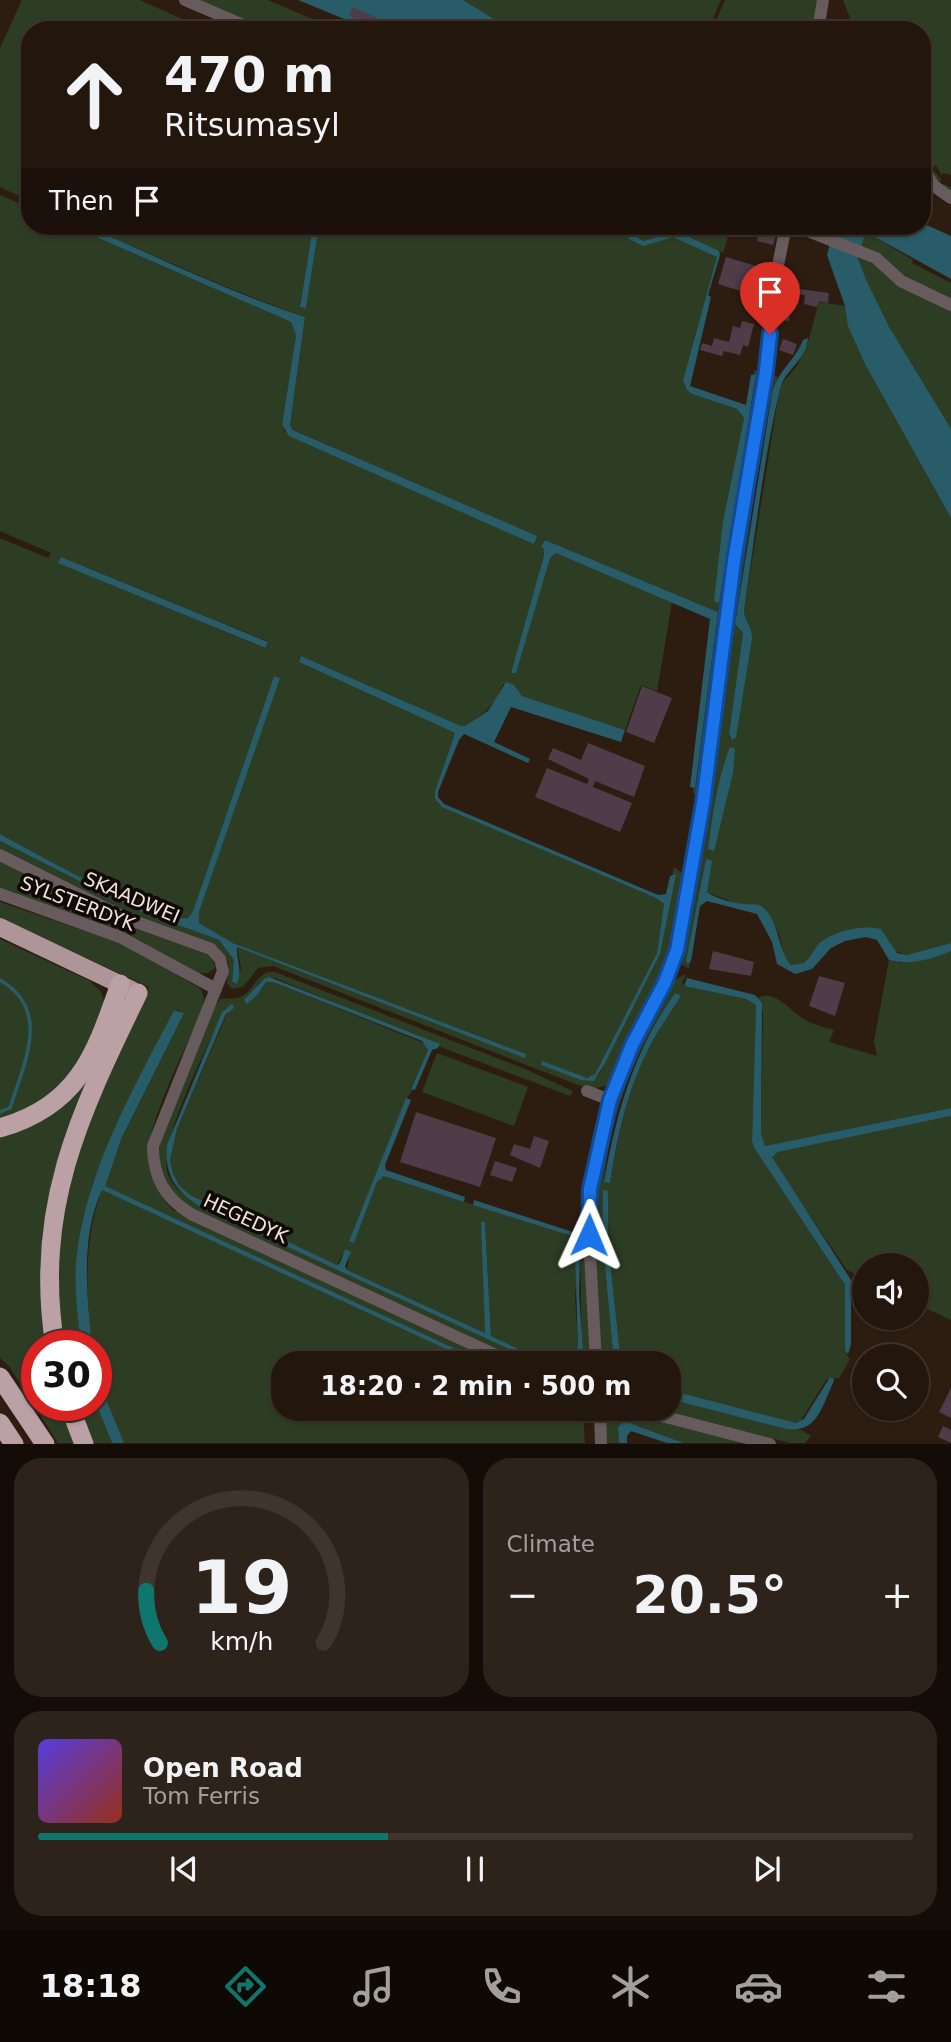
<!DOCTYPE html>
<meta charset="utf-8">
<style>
:root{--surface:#22160d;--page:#2e231b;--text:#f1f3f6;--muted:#a29f9d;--line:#3f352e;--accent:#0f766e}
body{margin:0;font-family:"DejaVu Sans",sans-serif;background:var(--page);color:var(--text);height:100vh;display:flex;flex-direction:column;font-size:26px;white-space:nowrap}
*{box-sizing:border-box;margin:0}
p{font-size:23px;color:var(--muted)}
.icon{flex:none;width:38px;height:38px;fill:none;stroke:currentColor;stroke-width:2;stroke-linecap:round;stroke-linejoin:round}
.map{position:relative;height:1444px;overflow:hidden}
.side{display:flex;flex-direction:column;gap:14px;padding:14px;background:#130c07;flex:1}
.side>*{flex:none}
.banner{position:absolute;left:21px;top:21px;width:910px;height:214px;border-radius:28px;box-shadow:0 2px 5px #0004,0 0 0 2px var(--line);background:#22160d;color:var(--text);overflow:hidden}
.tools{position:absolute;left:852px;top:1253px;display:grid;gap:14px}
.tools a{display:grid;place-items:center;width:77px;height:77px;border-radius:50%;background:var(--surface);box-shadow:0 2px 5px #0004,0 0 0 2px var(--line);font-size:35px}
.speed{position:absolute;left:21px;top:1330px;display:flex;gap:14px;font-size:35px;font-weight:700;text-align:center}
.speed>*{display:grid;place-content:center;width:91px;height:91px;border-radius:50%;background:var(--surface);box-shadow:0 2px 5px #0004,0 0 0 2px var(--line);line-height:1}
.speed .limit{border:10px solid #d22;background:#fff;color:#111}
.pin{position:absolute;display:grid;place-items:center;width:60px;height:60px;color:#fff;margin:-72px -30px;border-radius:50% 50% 50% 0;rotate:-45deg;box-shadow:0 0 7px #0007}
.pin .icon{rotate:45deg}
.me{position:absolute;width:77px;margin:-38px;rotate:1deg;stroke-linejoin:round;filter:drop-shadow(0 0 5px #0008)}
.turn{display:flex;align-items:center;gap:24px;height:147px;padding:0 28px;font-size:32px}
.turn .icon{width:91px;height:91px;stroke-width:2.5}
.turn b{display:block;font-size:49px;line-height:60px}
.then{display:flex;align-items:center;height:66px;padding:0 28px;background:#0003;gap:14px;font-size:26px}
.big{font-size:52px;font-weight:800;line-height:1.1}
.side .widget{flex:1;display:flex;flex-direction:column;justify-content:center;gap:10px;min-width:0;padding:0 24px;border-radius:28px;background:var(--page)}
.side .dial{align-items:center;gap:0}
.dial svg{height:182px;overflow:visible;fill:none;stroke:var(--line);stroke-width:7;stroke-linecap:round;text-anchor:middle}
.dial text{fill:var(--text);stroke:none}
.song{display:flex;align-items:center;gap:21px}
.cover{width:84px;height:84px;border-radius:10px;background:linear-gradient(135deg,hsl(250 70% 55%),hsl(10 70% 35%))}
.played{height:7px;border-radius:4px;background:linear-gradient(90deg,var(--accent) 40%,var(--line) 40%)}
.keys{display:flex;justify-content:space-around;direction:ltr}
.heat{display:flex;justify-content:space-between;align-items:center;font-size:38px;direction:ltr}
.side .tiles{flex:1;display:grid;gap:14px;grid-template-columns:1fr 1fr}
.widget:last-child{grid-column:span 2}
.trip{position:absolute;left:271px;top:1351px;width:410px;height:70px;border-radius:28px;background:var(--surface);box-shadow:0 2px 5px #0004,0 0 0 2px var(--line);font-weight:800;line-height:70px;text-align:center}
.dock{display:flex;height:112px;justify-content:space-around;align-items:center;background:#0e0905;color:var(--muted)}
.dock .icon{width:49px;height:49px}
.dock .on{color:var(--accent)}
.dock b{font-size:32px;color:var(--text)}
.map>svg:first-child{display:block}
.green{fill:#2d3d24;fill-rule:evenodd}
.water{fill:#285c68}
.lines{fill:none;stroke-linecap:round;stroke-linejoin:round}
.stream{stroke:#285c68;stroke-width:3.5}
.building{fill:#4e3c49}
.minor{stroke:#675b5d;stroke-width:12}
.primary{stroke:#ad9599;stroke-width:18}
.trunk{stroke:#bba0a5;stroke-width:19}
.route-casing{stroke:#114b97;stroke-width:18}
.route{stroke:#1a73e8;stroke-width:12}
.labels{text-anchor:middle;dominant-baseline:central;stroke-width:7;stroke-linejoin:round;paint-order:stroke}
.street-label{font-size:19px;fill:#eee2da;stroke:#100905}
</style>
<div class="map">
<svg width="951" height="1444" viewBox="0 0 951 1444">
<rect width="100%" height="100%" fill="#2d1d11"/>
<!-- green -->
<g class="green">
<path d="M22 0H140L206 30H30V201L0 187V48Z"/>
<path d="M199 0H268L312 19 326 30H270Z"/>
<path d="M463 0H721L708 30H512Z"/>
<path d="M725 0H818L814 30H712Z"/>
<path d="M843 0H951V175L943 173 942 176 936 165 932 169 941 179 940 183 951 187V194L934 181 922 161V30H855Z"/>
<path d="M0 195 30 208V226H71L291 322 296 335 282 425 284 431 537 537 294 430 290 425 305 317C231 291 159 258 87 226H313L300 307 306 308 319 226H623L626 234 635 243 673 237 715 254 717 259 683 380 692 394 737 409 744 418 723 521 719 602 755 385 754 370 759 371 760 387 699 794 693 793V788H695L718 612 545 540 541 547 544 549V556L550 558 556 553 562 554 672 602 657 691 641 685 625 730 522 696 503 684C495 705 484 714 465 726H461L301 656 299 662 455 733 435 791 438 804 656 898 664 904 657 953 595 1074 592 1077H582L581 1080 598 1076 660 954 675 875 672 874 674 867 685 875 671 957 607 1085 593 1089 578 1085 273 966 258 968 243 987 232 989 227 983 229 963 218 947 113 908 0 849V841L137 910 219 940 234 960 232 982 237 984 241 968 237 947 525 1057V1054L233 943 199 923V912L279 678 274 676 193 911 188 918C159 924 32 851 0 834V538L48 558 51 553 0 531ZM61 557 267 641 268 642 264 648 59 563Z"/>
<path d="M629 226H640L639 230 646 233 649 226H731L723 253 677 231 643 241 631 233Z"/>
<path d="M864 236 875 237 913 260 912 263 951 283V302L921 289 860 247Z"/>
<path d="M859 255 951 310V429C931 398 856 286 859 255Z"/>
<path d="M819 302 845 306 866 366 951 518V943L907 955 893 950 889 940 864 928 825 939 804 963 791 965 785 959 779 934 763 908 734 903 707 892 706 859 689 969 682 965 680 960C714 771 736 579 767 388H770L772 375 778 377 772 394 757 478 735 624 743 633 729 734V737L734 739 752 639C753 627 744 621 744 610L780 386 797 366 808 342Z"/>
<path d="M0 861 101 913 207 954 213 961 215 968 208 973H199L0 890Z"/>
<path d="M0 902 126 945 201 989 204 998 202 1011C187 1045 146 1125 148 1158 149 1179 159 1195 173 1210L500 1363H486L104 1186 122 1137 183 1014 179 1010H174L94 1179 83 1221 77 1304 81 1346H60L58 1213 105 1076 149 987 0 918Z"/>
<path d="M0 939 90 981 101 992 105 1004 95 1033 57 1094 0 1123Z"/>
<path d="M951 951V1108L765 1146 761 1133 763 1013 758 998C775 989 789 1010 802 1018 811 1024 823 1027 834 1030L829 1042 877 1056 874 1041 889 960 900 963Z"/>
<path d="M268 972H275L525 1069 573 1091 570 1096 451 1051 275 978 259 983 250 997 258 994 266 982H273L426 1044 428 1050 411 1088 413 1090 406 1099 349 1241 354 1243 377 1182 384 1176 577 1238 579 1234H584L591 1363H584L582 1348 580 1250 575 1295 579 1363H549L491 1336 485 1222H482L485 1333 347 1270 350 1252 345 1250 337 1265 190 1195 179 1185 173 1173 170 1160 177 1129 228 1012 225 1008C210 1042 157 1142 168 1175 174 1190 190 1198 203 1208L539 1363H525C439 1324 353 1285 268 1245 240 1232 188 1215 170 1191 158 1174 157 1154 162 1135L214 1008 220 999C225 998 232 999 237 998 252 995 254 977 268 972Z"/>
<path d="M687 974 682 982 684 986 746 999 756 1005 752 1141 845 1285 847 1355 850 1359 839 1378 827 1379 800 1422 789 1423 669 1390 668 1363H621L608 1242V1191L602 1235 614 1363H601C598 1307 590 1248 596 1191 601 1131 623 1071 651 1018 659 1003 668 979 687 974ZM675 993 679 999C669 1015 658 1030 650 1046 628 1087 618 1137 610 1182H604C610 1116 636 1046 675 993Z"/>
<path d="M437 1053 528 1087 514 1126 422 1092Z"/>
<path d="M93 1063 60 1166 51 1346H37V1405H66L80 1443H58L9 1366 0 1358V1132Z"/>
<path d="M951 1116V1320L917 1304V1265H864V1278L847 1270 772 1160 773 1154 778 1152Z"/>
<path d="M102 1190 476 1363H284V1409H574L583 1415 585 1443H124C109 1413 96 1380 96 1346H92C86 1294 83 1240 102 1190Z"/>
<path d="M669 1399 782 1428 801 1430 811 1436 805 1443H790L659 1409H668Z"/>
<path d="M96 1404 112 1443H89L74 1405Z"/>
<path d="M606 1409 621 1411 750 1443H684L639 1426 618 1427 619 1443H606Z"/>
</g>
<!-- water -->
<g class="water">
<path d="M298 0H463L512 30H371Z"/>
<path d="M922 223 951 236V279L875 237H864L858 258 866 280 889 327 951 429V518L866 366 848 326 845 306 827 255 834 226H922Z"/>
<path d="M71 226H87C159 258 231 293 305 317L290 425 293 430 537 536 534 544 289 436 282 425 296 335 291 322Z"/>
<path d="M313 226H319L306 308 300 307Z"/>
<path d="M623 226H629L631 233 643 241 677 231 719 251 720 255 708 295 711 297 690 386 746 405 751 375 756 374 719 603 714 601 723 521 744 418 737 409 692 394 687 390 683 380 717 257 673 237 643 246 629 239Z"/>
<path d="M808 338C806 361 785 369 780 389 763 461 755 537 744 610 744 621 753 627 752 639L736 737 732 740 729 734 743 633 735 624 772 394C777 371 795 361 803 340Z"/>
<path d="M545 540 718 612 695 788 690 787 710 619 556 553 550 558 516 673H511L544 556V549L541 547Z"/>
<path d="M61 557 268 642 265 648 58 563Z"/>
<path d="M301 656 461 726H465L488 711 506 682 514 685 522 696 625 730 621 742 511 707 494 742 530 759 528 763 464 734 459 740 438 792V797L444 804 658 895 666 894 670 876 676 874 660 954 605 1063 594 1081 581 1080 541 1065 542 1061 587 1078 595 1074 657 953 664 904 656 898 442 807 435 799V791L455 733 299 662Z"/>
<path d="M274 676 280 678 199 912V923L233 943 526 1054 525 1058 237 947C236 960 243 970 237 984L232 982 234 960 219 940 137 910 0 841V834C32 851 159 924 188 918L193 911Z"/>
<path d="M730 747 735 749 733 773 714 851 708 849C713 814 717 780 730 747Z"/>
<path d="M706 859 712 861 707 892C717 899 732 903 744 904 749 905 756 903 761 906 779 917 778 952 791 965L804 963C810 958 813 951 818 945 830 931 864 924 881 929L897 953 907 955 951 943V951C932 959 910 966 889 960L877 940 866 937 845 941 831 948 812 969 795 974 777 964 772 942 757 914 707 901 700 906 691 961 688 964 686 961Z"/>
<path d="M269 977 440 1044 438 1048 432 1050 415 1090 411 1089 428 1050 422 1041 273 982H266L258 994 247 1004 244 1000 264 979Z"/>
<path d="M687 978 755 995 762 1003 761 1133 765 1146 951 1108V1116L778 1152 772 1157 851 1280V1344L848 1354 845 1350V1285L755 1149 752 1141 756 1005 746 999 684 986Z"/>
<path d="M675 993 680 995 679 999C669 1015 658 1030 650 1046 628 1088 617 1137 610 1183L604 1182C616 1114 634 1050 675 993Z"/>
<path d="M232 1004 234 1008 226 1014 177 1129 170 1160 173 1173 179 1185 190 1195 337 1265 340 1263 345 1249 351 1252 345 1266 347 1270 485 1333 481 1222H485L491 1336 549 1363H539L203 1208C176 1192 164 1176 167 1145L222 1012Z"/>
<path d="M174 1010 184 1013 122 1137 105 1186 486 1363H476L102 1190C80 1237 87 1296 92 1346H81C78 1316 73 1284 77 1254 88 1166 134 1088 174 1010Z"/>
<path d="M406 1098 411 1100 385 1165 386 1170 465 1197 464 1202 384 1176 377 1182 354 1243 349 1241Z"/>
<path d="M603 1190 608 1191V1242L621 1363H614L602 1235Z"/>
<path d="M474 1200 579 1234 578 1238 473 1205Z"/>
<path d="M575 1250H580L579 1295 584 1363H579L578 1349Z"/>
<path d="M96 1365 103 1392 124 1443H112L96 1404Z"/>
<path d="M830 1377 834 1379 833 1383C821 1409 816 1436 782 1428L669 1399V1390L796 1423 804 1419Z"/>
<path d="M624 1421 684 1443H667L631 1431 627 1436V1443H619L618 1427Z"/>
</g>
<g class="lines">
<!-- stream -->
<path class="stream" d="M0 980C52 1010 24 1063 10 1108L0 1112"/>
</g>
<!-- building -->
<g class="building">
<path d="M353 7 388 23 384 30 349 16Z"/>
<path d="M758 226H779L773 245 757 241Z"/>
<path d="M726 257 756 266 747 293 718 284Z"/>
<path d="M783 281 800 283 799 289 829 293 828 303 819 301 817 307 804 304 805 295 798 294 797 302 792 301 789 321 778 320Z"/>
<path d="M742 321 754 324 748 347 743 345 740 355 724 351 722 356 700 350 702 343 712 346 714 338 729 342 733 326 740 328Z"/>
<path d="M783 339 797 344 793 355 779 350Z"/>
<path d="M642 686 672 698 654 743 626 732Z"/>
<path d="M588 743 645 766 634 797 595 781 593 787 632 803 620 832 535 797 547 768 587 784 589 779 548 759 553 748 581 760Z"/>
<path d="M713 951 754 962 751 976 709 969Z"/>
<path d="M819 976 845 983 835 1016 809 1006Z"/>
<path d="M416 1112 496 1138 480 1187 400 1162Z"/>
<path d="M534 1136 549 1141 540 1168 510 1155 514 1144 530 1149Z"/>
<path d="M495 1161 517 1168 512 1182 490 1175Z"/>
<path d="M951 1388V1418L939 1412Z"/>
<path d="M943 1426 951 1430V1443L938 1437Z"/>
</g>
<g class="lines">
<!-- minor -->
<g class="minor">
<path d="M185 0 255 30"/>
<path d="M818 30 823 0"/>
<path d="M922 167 934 186 951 198"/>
<path d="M795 226 876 258 901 281 951 305"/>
<path d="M0 855 128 919 211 949 220 959 223 971 153 1146C153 1178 165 1198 191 1214L513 1363"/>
<path d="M0 894 120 937 216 989"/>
<path d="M587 1091 610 1100"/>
<path d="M596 1363 589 1235 591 1189 597 1151 610 1100 632 1045 665 982 677 950 703 803 734 561 768 361 775 280 786 226"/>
<path d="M600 1409 601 1444"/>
<path d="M635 1409 770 1444"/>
</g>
<!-- primary -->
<path class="primary" d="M0 927 132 990"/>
<!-- trunk -->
<g class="trunk">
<path d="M0 1128C79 1105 95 1055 120 984"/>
<path d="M55 1346C33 1208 80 1113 138 993"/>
<path d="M0 1377 45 1444"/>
<path d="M69 1405 84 1444"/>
<path d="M0 1423 14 1444"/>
</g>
</g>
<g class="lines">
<defs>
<path id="route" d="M589 1235 590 1189 610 1100 632 1045 665 982 677 950 703 803 734 561 766 371 770 334"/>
</defs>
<!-- route casing -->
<use href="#route" class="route-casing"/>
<!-- route -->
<use href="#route" class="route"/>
</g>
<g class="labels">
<!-- street labels -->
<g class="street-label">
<text transform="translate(132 897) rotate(23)">SKAADWEI</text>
<text transform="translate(78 903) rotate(21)">SYLSTERDYK</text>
<text transform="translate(246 1218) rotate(25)">HEGEDYK</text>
</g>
</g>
</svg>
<div class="tools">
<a><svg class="icon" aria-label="sound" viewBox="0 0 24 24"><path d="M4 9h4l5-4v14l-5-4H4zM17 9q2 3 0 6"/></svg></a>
<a><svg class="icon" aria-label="search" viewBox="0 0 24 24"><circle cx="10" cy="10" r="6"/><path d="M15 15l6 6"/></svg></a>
</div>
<div class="speed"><div class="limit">30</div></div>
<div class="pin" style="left:770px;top:334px;background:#d93025"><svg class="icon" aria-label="arrive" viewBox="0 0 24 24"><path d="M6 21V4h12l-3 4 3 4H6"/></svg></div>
<svg class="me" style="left:589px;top:1235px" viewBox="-20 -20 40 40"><path d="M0-17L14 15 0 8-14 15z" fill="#1a73e8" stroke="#fff" stroke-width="4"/></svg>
<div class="trip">18:20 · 2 min · 500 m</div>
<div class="banner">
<div class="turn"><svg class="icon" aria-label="ahead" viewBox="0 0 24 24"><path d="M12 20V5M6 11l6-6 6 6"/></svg><div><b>470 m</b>Ritsumasyl</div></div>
<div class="then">Then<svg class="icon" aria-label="arrive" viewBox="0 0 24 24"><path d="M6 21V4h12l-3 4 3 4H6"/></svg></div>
</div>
</div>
<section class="side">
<div class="tiles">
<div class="widget dial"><svg viewBox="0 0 100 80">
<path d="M14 69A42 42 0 1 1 86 69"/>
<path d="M14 69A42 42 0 0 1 8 46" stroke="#0f766e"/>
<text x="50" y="56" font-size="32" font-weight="700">19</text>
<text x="50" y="72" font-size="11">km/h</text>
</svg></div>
<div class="widget"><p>Climate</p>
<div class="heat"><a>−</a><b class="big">20.5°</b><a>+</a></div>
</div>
<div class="widget">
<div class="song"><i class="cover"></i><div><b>Open Road</b><p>Tom Ferris</p></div></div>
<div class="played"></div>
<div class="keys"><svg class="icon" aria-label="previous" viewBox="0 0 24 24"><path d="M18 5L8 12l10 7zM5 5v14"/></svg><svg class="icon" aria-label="pause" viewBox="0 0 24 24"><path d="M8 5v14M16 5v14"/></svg><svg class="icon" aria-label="next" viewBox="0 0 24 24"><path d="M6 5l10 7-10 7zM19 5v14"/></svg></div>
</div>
</div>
</section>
<nav class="dock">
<b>18:18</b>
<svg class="icon on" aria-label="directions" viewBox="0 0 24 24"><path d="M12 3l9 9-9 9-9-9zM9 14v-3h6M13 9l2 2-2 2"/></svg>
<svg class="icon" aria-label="music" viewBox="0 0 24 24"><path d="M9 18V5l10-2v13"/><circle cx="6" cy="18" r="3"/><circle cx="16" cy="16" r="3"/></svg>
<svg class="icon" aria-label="phone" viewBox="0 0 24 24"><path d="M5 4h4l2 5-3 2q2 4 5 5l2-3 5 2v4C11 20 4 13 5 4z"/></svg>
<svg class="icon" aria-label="climate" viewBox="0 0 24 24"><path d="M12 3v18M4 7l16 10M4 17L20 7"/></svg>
<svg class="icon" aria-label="car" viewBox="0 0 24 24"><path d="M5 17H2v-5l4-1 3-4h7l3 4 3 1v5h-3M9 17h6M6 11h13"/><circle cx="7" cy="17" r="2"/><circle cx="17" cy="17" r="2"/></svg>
<svg class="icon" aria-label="filters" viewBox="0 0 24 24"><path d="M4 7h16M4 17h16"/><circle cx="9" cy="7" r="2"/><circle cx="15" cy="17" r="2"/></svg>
</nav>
